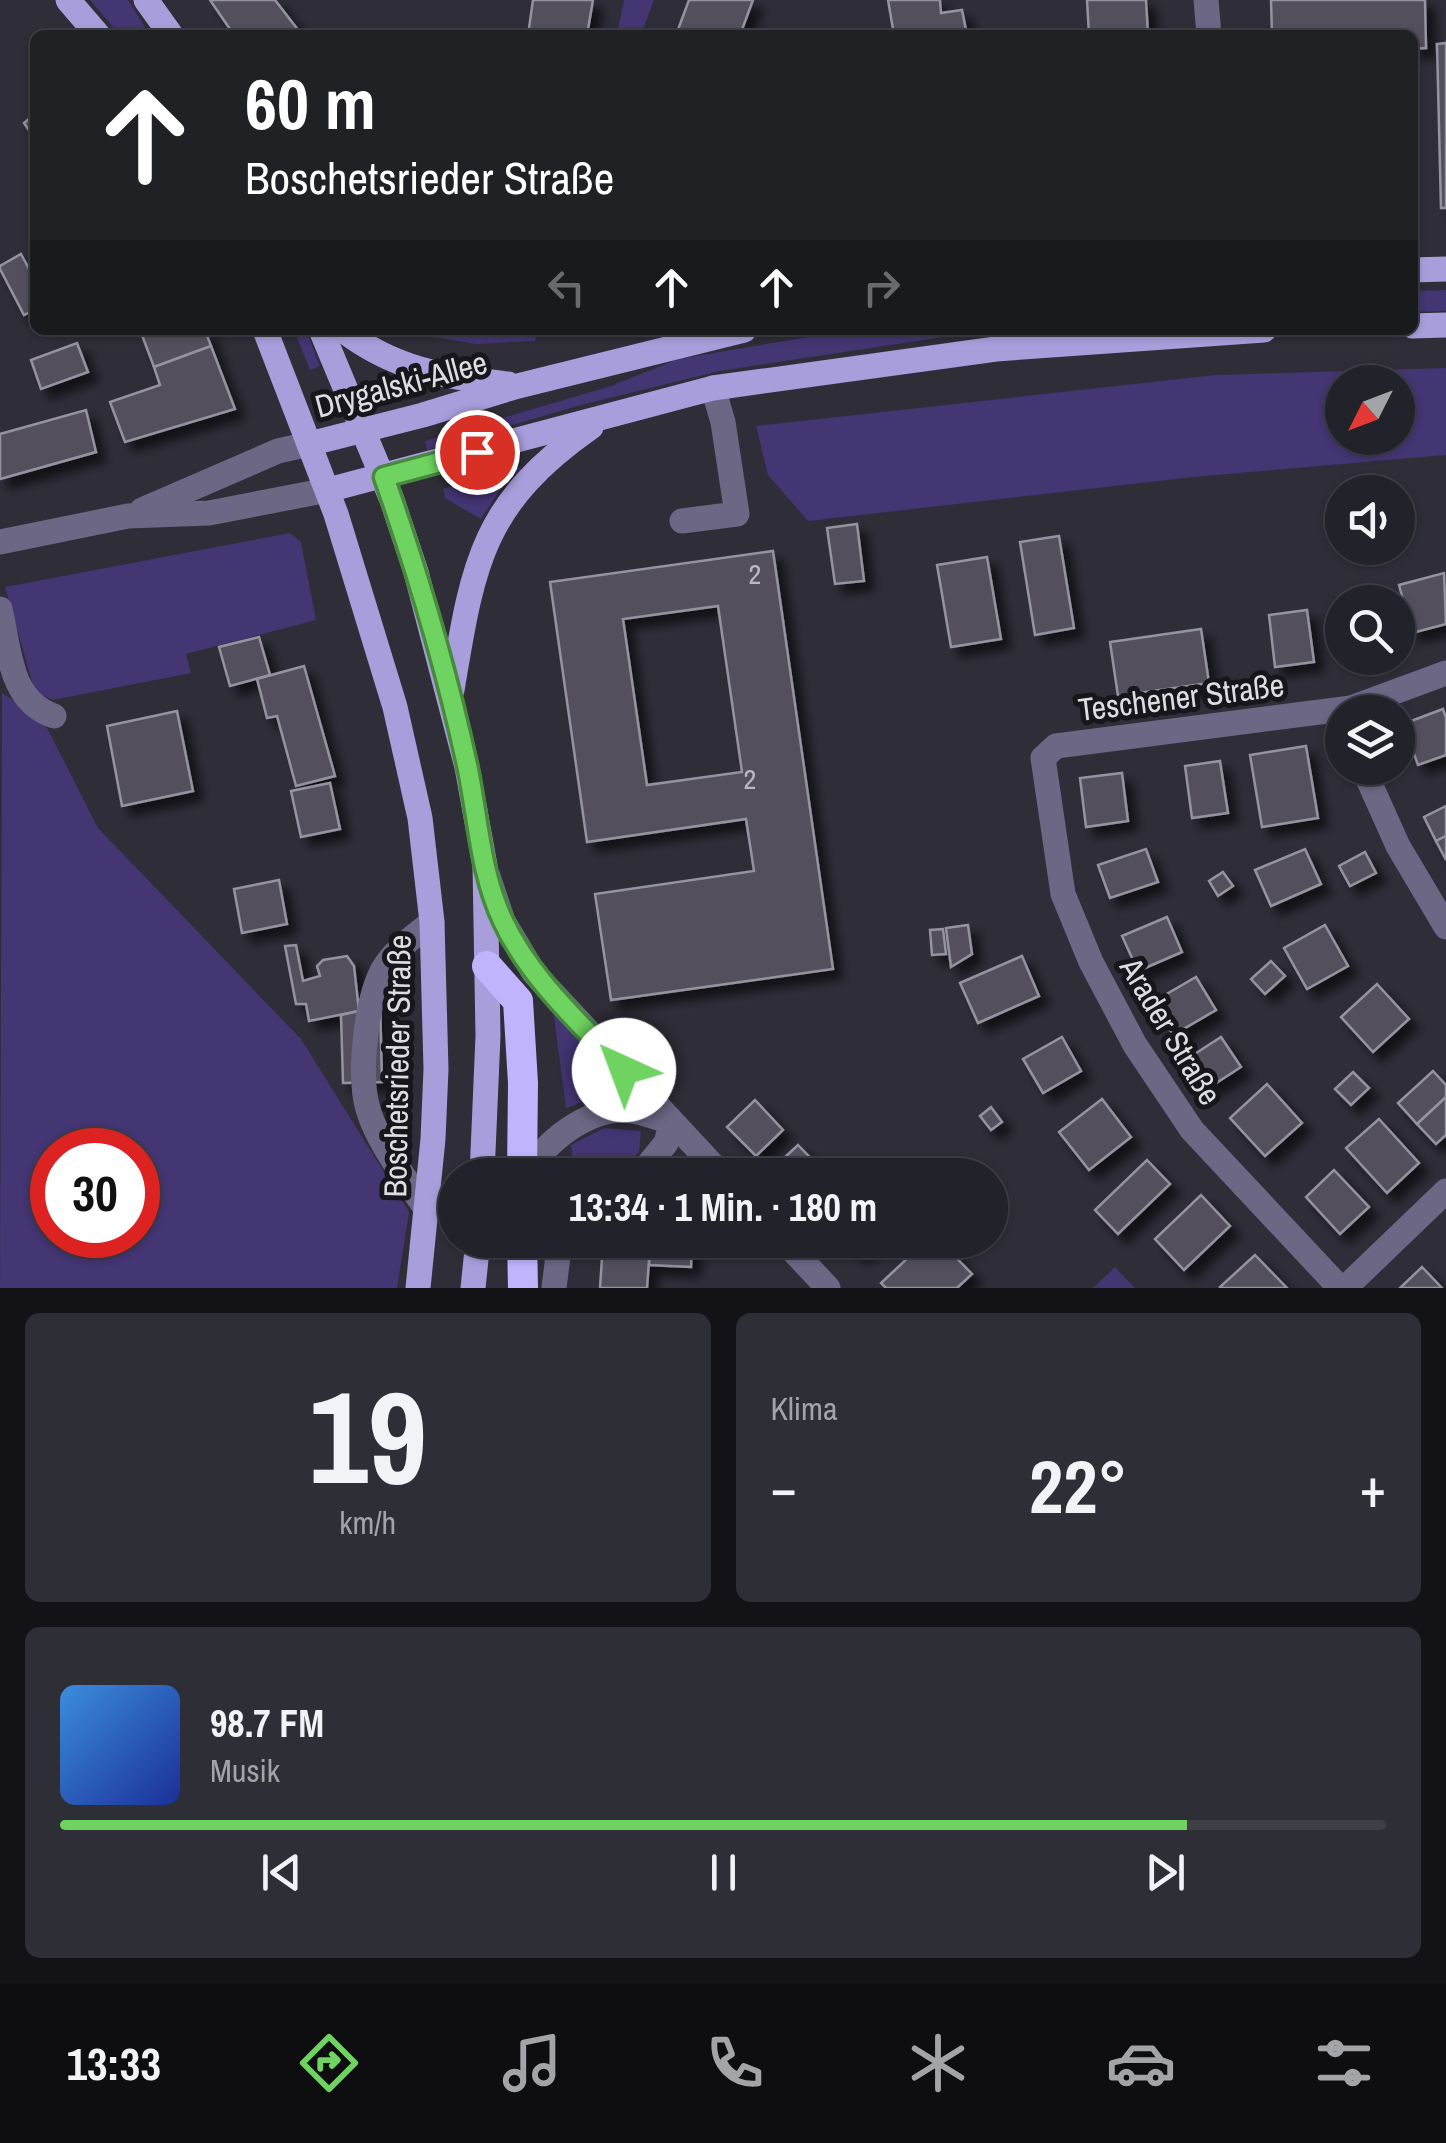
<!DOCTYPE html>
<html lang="de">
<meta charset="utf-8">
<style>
:root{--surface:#22222a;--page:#2e2f36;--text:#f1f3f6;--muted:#a2a4a8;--line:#3f3f47;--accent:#6ed360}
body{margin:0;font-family:"Archivo Narrow",sans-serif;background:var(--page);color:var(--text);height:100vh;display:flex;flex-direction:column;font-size:38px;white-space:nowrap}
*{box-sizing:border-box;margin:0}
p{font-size:32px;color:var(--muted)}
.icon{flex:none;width:55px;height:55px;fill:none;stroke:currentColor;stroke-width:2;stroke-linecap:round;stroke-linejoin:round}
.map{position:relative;height:1288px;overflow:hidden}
.side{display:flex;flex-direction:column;gap:25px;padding:25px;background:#131317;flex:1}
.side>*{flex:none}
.banner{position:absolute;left:30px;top:30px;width:1388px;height:305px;border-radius:15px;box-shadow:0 2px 8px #0004,0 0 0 2px var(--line);background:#202124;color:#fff;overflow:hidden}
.needle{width:65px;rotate:228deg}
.tools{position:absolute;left:1325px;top:365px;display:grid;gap:20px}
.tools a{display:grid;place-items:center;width:90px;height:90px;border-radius:50%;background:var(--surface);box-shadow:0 2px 8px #0004,0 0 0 2px var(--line);font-size:50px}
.speed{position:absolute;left:30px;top:1128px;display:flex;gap:20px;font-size:50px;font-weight:700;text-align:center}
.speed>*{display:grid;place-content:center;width:130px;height:130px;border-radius:50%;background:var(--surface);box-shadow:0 2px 8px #0004,0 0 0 2px var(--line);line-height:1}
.speed .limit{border:15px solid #d22;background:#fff;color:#111}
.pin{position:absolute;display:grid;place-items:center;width:85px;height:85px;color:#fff;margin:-42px;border:5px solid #fff;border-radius:50%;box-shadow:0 2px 10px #0007}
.me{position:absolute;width:110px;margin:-55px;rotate:317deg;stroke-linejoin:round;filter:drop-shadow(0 0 8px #0008)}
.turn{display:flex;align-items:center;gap:35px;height:210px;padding:0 50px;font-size:45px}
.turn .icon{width:130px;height:130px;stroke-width:2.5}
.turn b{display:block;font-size:70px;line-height:85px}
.lanes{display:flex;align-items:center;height:95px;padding:0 50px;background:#0003;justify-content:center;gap:50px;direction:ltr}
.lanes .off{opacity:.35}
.big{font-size:75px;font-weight:700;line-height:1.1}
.side .tile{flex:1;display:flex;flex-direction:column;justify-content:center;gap:15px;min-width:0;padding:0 35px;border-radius:15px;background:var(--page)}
.side .dial{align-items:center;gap:0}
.dial b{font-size:130px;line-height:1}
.song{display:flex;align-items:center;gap:30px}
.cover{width:120px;height:120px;border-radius:15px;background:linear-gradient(135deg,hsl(210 70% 55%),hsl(230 70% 35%))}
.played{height:10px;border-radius:5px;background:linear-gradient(90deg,var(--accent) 85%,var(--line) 85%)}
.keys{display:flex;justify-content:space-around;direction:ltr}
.heat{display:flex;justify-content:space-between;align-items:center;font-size:55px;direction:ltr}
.side .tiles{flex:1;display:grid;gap:25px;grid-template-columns:1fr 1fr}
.tile:last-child{grid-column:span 2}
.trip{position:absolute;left:438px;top:1158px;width:570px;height:100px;border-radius:50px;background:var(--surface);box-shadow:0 2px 8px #0004,0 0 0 2px var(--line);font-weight:700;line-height:100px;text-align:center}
.dock{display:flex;height:160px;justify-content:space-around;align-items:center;background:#0e0e11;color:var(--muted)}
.dock .icon{width:70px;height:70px}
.dock .selected{color:var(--accent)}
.dock b{font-size:45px;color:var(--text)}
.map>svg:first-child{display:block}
.green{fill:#443573;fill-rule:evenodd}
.building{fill:#52505d;stroke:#9593a0;stroke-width:2.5;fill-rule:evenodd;filter:url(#shadow)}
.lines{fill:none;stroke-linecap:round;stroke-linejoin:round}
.minor{stroke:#6b6785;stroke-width:25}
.major{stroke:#a89edc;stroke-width:25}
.highway{stroke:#c0b4fe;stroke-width:30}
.route-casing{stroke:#48893e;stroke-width:25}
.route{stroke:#6ed360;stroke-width:18}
.labels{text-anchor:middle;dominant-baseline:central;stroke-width:10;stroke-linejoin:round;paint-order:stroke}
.number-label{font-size:28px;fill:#babac2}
.street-label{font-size:32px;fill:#dddde4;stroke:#16161b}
</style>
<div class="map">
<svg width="1446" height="1288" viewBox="0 0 1446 1288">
<defs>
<filter id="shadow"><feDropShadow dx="9" dy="9" stdDeviation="5" flood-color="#0009"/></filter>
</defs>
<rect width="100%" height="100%" fill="#2e2d38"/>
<!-- green -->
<g class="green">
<path d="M90 0H128L150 35H120Z"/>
<path d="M624 0H654L641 35H617Z"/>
<path d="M1446 290V311L1413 312V291Z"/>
<path d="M294 330H306L320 366 310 370Z"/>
<path d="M429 330H537L535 341 476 344 429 336Z"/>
<path d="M850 330H989L720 371 581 405 427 450 425 441 611 386 678 359Z"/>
<path d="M1446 368V455L1193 477 808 521 768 475 756 426 1215 375ZM1342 382H1398V438H1342Z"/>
<path d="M522 467 500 490 481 519 445 498 443 489Z"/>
<path d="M290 533 301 542 316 620 186 654 191 673 53 700 35 692 5 587Z"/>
<path d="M2 693 42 718 98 828 301 1039 409 1212 397 1288H0ZM52 1150H138V1235H52Z"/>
<path d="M552 1002 626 1082 621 1095 598 1096 566 1108Z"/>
<path d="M604 1128 641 1131 639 1152 613 1175H574L571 1145Z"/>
<path d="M1115 1267 1135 1288H1093Z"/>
</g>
<!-- building -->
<g class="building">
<path d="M210 0H275L302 35H234Z"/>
<path d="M533 0H593L587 35H528Z"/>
<path d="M689 0H753L740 35H676Z"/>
<path d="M888 0H940L941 13 962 10 967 35H894Z"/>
<path d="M1087 0H1146L1148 35H1089Z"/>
<path d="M1271 0H1425L1426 48 1412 49V35H1272Z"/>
<path d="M1446 43V208H1441L1437 44Z"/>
<path d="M35 114V139L24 123Z"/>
<path d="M21 254 35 280V309L24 315 0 269V266Z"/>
<path d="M140 330H205L211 346 154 367Z"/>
<path d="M77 343 88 372 41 389 31 360Z"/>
<path d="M211 346 235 409 125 442 110 402 160 385 154 367Z"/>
<path d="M86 410 96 452 0 479V434Z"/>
<path d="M857 524 864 581 835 584 827 528Z"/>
<path d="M1059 536 1074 628 1035 635 1020 542Z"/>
<path d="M773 551 833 969 611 1000 595 894 754 871 746 819 587 842 550 582ZM718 606 742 772 647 785 623 619Z"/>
<path d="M987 557 1001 639 951 647 937 565Z"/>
<path d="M1444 573 1446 624 1412 633 1399 585Z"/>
<path d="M1307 610 1314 662 1275 667 1269 615Z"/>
<path d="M1201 629 1209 683 1118 696 1110 642Z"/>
<path d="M259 637 270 675 230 686 219 647Z"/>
<path d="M304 666 335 776 296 786 277 716 267 718 257 679Z"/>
<path d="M1443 709 1446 718V755L1418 765 1403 724Z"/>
<path d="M177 711 193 791 122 806 107 726Z"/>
<path d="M1306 746 1318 818 1262 827 1250 755Z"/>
<path d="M1220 761 1228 813 1192 818 1185 766Z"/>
<path d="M1122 773 1128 821 1086 827 1080 778Z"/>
<path d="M330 783 340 829 301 837 291 791Z"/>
<path d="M1446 806V836L1436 841 1424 817Z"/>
<path d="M1446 836V860L1436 841Z"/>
<path d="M1146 849 1158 882 1110 898 1098 865Z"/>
<path d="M1305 849 1321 884 1271 906 1255 870Z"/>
<path d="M1365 852 1376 873 1350 886 1339 866Z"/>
<path d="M1223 872 1233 886 1218 896 1209 881Z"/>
<path d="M279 880 287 924 242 933 234 889Z"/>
<path d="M1167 917 1182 952 1138 971 1122 936Z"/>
<path d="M968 925 972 954 951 967 946 928Z"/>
<path d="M1325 925 1348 966 1307 989 1284 948Z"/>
<path d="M943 929 946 954 932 955 930 930Z"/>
<path d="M296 945 303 981 320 976 317 966 323 960 347 956 354 966 359 1011 309 1021 306 1004H296L285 946Z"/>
<path d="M1022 956 1039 996 978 1023 960 983Z"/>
<path d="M1271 961 1285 976 1265 994 1251 979Z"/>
<path d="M1196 977 1216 1010 1173 1035 1153 1002Z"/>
<path d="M1377 984 1409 1019 1373 1052 1341 1017Z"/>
<path d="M358 1000H380L382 1082 343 1083 341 1015 359 1011Z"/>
<path d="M1062 1037 1081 1071 1043 1093 1023 1059Z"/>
<path d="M1221 1037 1241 1067 1210 1087 1190 1057Z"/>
<path d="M1433 1071 1446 1085V1097L1417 1124 1398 1103Z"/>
<path d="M1353 1072 1369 1088 1351 1105 1335 1089Z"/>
<path d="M1267 1084 1302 1123 1265 1156 1230 1118Z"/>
<path d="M1446 1097V1135L1436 1144 1417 1124Z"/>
<path d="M1102 1099 1131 1137 1089 1170 1059 1132Z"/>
<path d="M755 1100 783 1130 756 1156 727 1127Z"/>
<path d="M991 1107 1002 1122 991 1130 980 1116Z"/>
<path d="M1379 1119 1419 1163 1387 1193 1346 1148Z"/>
<path d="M798 1145 827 1175H774L770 1171Z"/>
<path d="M1147 1160 1170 1184 1118 1234 1095 1210Z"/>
<path d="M1334 1170 1369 1207 1340 1234 1306 1197Z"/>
<path d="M1201 1195 1230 1226 1184 1270 1155 1239Z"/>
<path d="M647 1240 692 1243 691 1267 649 1265 650 1246H646Z"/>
<path d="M846 1240H874L859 1254Z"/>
<path d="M927 1240H939L972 1274 957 1288H886L881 1283Z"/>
<path d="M603 1243 650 1246 647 1288H600Z"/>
<path d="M1255 1255 1287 1288H1221L1220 1287Z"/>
<path d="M1422 1267 1442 1288H1400Z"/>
</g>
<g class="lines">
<!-- minor -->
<g class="minor">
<path d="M1206 0 1209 35"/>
<path d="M142 510 278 451 309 444"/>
<path d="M682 521 737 514 723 422 713 388"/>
<path d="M0 542 128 516 209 513 328 490"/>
<path d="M0 609C10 650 9 701 54 716"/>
<path d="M1363 768 1398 846 1446 927"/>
<path d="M488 876 503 921 534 973 722 1175"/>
<path d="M530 1175C542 1141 589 1109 625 1110 640 1111 657 1118 672 1122"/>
<path d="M640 1175 666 1143 672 1122"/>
<path d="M427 1210C408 1183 377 1141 368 1109 358 1076 366 1002 382 971 392 952 415 935 432 922"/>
<path d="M783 1240 828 1288"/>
<path d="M554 1288 560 1240"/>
<path d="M1340 1288 1192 1130 1135 1045 1091 962 1063 894 1043 758 1056 746 1351 708 1446 673"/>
<path d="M1345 1288 1446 1191"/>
</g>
<!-- major -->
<g class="major">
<path d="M68 0 98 35"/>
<path d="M146 0 171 35"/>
<path d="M1412 270 1446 269"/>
<path d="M1412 326 1446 325"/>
<path d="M265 330 336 514 395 707 420 818 432 922 436 1069 433 1139 418 1288"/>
<path d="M321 330 392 500 416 572 467 767 485 866 488 1036 482 1175"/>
<path d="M343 330C396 371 444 376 508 384"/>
<path d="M309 444 423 415 518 386 744 330"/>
<path d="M328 490 713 388 996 349 1264 330"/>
<path d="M452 690C473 564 481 504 591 427"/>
<path d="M473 1288 478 1240"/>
</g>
<!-- highway -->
<g class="highway">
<path d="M487 966 518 1001 523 1083 522 1175"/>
<path d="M522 1240 523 1288"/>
</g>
</g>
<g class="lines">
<defs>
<path id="route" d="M477 452 384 477C417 571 446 668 467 765 478 816 480 873 503 921 530 979 581 1024 624 1070"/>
</defs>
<!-- route casing -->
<use href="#route" class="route-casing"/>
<!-- route -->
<use href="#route" class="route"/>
</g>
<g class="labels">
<!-- number labels -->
<g class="number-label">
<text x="755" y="574">2</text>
<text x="750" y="779">2</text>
</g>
<!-- street labels -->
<g class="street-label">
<text transform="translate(401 384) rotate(-15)">Drygalski-Allee</text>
<text transform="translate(1181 697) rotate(-7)">Teschener Straße</text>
<text transform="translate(1171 1031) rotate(59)">Arader Straße</text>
<text transform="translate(397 1066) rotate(-89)">Boschetsrieder Straße</text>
</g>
</g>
</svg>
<div class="tools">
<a><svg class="needle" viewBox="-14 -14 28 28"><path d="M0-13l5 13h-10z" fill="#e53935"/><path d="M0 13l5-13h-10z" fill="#a2a4a8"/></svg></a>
<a><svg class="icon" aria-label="sound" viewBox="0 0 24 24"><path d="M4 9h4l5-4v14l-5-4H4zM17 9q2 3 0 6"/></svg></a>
<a><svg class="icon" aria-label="search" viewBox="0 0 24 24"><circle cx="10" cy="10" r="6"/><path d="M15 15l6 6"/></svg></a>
<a><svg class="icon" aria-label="layers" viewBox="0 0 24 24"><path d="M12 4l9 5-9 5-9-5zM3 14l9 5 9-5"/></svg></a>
</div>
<div class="speed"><div class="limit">30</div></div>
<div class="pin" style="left:477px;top:452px;background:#d93025"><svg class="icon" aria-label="arrive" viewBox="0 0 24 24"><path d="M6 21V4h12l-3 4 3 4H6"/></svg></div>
<svg class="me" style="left:624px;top:1070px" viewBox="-20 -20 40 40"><circle r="19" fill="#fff"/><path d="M0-13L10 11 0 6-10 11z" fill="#6ed360"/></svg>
<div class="trip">13:34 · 1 Min. · 180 m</div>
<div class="banner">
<div class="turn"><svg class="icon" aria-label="ahead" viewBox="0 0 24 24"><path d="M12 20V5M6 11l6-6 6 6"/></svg><div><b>60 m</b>Boschetsrieder Straße</div></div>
<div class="lanes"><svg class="icon off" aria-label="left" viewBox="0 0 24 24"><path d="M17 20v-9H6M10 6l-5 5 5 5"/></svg><svg class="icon" aria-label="ahead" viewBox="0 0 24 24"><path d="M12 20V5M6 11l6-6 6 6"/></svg><svg class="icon" aria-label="ahead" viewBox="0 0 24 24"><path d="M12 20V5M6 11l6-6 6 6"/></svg><svg class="icon off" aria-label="right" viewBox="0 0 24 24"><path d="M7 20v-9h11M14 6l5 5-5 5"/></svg></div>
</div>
</div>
<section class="side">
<div class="tiles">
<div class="tile dial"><b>19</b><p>km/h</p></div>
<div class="tile"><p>Klima</p>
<div class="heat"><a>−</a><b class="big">22°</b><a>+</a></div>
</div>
<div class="tile">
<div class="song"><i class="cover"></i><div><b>98.7 FM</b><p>Musik</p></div></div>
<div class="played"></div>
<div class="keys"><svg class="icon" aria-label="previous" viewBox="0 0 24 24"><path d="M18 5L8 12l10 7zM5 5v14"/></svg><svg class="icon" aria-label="pause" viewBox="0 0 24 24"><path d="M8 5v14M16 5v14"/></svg><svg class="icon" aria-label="next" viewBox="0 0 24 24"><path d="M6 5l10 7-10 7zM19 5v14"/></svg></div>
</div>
</div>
</section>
<nav class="dock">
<b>13:33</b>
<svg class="icon selected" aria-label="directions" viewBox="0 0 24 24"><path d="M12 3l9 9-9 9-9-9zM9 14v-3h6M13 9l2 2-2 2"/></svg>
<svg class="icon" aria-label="music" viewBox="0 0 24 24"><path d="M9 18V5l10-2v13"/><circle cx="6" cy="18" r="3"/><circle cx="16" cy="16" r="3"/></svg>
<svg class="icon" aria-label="phone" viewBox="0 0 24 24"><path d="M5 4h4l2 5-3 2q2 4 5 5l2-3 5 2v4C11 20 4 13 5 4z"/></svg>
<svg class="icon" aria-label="climate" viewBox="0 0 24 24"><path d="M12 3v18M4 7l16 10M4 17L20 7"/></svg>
<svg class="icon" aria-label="car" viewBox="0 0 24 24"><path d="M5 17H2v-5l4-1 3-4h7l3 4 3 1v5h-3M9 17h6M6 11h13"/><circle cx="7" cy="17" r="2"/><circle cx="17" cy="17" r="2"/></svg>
<svg class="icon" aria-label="filters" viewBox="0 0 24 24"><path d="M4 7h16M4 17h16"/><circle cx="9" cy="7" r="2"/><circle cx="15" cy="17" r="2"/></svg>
</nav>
